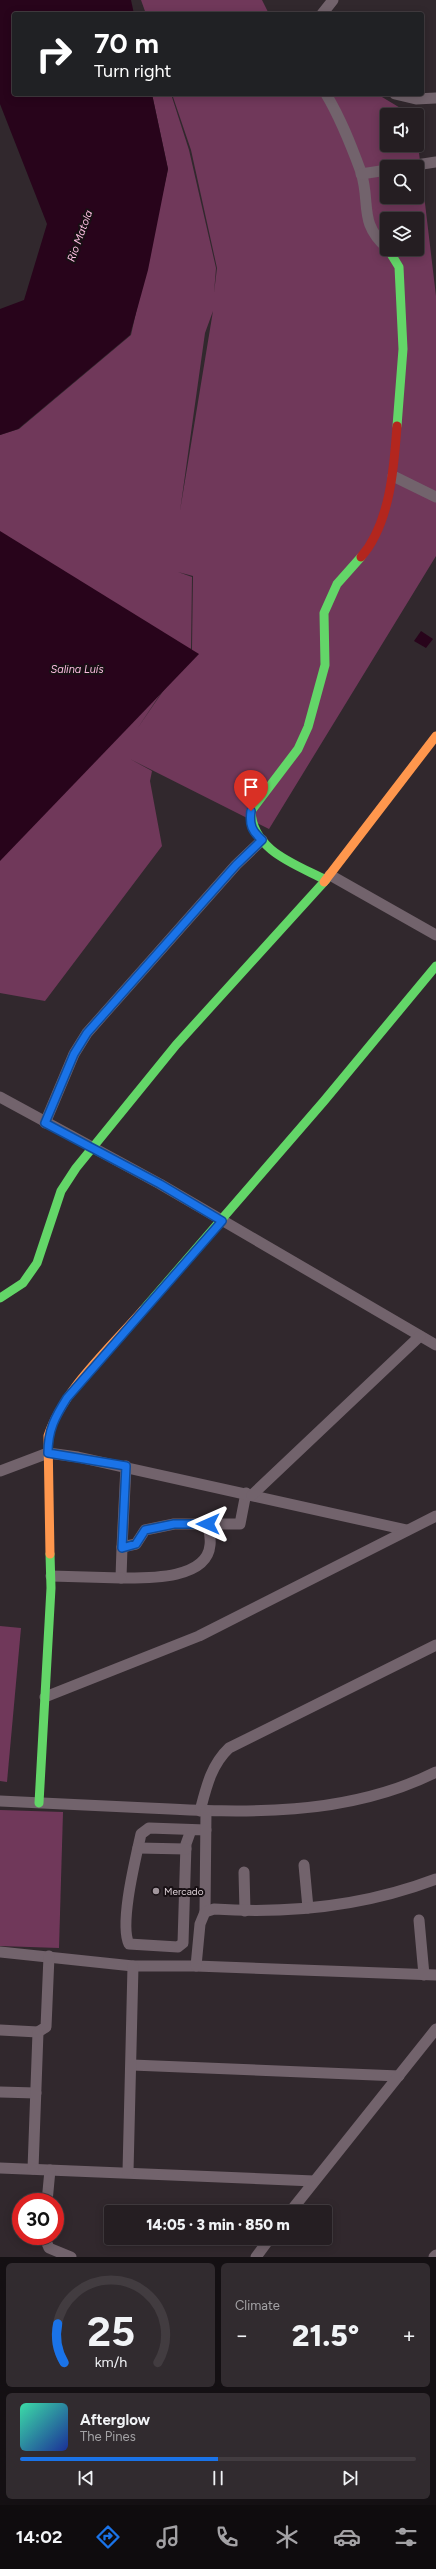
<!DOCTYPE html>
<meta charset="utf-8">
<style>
:root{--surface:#251e22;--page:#312b2f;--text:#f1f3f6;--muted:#a3a2a5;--line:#423c40;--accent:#1a73e8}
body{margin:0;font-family:Figtree,sans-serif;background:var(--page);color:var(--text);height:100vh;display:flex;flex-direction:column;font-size:15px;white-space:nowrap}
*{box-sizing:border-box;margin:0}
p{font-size:13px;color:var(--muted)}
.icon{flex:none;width:22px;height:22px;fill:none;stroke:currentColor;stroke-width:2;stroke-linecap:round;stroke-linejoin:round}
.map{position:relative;height:2257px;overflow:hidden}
.panel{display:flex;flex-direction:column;gap:6px;padding:6px;background:#141013;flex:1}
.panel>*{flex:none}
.top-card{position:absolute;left:12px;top:12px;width:412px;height:84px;border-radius:4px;box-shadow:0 2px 10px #0003,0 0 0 1px var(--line);background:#202124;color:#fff;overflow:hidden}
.tools{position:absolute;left:380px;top:108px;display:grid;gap:8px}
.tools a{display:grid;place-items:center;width:44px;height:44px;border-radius:4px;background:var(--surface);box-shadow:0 2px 10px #0003,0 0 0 1px var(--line);font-size:20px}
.speed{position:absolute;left:12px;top:2193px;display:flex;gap:8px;font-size:20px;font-weight:700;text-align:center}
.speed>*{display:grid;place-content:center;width:52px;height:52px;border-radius:50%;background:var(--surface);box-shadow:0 2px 10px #0003,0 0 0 1px var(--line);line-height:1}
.speed .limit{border:6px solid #d22;background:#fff;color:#111}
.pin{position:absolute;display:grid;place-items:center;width:34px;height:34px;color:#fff;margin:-41px -17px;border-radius:50% 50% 50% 0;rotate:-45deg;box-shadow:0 0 4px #0007}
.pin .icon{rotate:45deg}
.me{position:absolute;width:44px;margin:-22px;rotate:270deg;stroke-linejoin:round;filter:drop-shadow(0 0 3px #0008)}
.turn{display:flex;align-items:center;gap:14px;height:84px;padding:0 16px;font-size:18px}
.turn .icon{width:52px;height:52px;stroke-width:2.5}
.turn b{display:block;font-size:28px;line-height:34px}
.big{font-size:30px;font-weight:800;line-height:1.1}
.panel .card{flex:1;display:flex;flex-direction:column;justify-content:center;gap:6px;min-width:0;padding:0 14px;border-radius:6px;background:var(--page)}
.panel .dial{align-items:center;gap:0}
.dial svg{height:104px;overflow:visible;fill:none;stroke:var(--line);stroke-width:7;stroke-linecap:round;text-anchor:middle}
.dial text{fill:var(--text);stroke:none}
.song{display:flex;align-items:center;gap:12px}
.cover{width:48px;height:48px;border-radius:6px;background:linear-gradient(135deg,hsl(160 70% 55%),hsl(230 70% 35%))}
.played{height:4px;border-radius:2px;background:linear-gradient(90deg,var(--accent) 50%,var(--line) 50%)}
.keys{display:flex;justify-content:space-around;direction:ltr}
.heat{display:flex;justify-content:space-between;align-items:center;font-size:22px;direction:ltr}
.panel .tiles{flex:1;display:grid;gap:6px;grid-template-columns:1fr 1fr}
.card:last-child{grid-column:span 2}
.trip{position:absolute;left:104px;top:2205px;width:228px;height:40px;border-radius:4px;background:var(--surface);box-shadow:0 2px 10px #0003,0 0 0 1px var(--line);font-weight:800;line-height:40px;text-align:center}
.menu{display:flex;height:64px;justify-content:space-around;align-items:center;background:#0f0c0e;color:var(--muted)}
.menu .icon{width:28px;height:28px}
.menu .selected{color:var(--accent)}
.menu b{font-size:18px;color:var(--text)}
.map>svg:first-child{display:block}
.green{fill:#70385a;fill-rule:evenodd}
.water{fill:#28041b}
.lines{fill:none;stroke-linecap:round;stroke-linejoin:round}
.street{stroke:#72636c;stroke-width:11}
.fast{stroke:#63d668;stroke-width:9}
.slow{stroke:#ff974d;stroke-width:9}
.jam{stroke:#b3261e;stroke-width:9}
.route-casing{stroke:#114b97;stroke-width:10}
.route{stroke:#1a73e8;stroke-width:7}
.poi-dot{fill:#a1969c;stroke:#181014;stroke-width:1.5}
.labels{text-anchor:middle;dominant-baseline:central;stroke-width:4;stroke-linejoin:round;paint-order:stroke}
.poi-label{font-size:10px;fill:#ddd1d7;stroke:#181014;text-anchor:start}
.water-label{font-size:11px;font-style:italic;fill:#fabddf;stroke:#181014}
</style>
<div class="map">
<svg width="436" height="2257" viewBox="0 0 436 2257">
<rect width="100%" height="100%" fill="#31282d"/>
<!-- green -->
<g class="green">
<path d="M141 0H262L269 14H146Z"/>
<path d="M152 94H171L189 150 216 268 214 293 217 268 191 150 172 94H377L412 115H387V145H417V136L436 296V556L269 829 130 759 152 771 150 781 162 846 45 1001 0 993V435L19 429 131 335 168 169ZM387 167H417V197H387ZM387 219H417V249H387ZM213 311 180 511 205 333ZM178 572 193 576 192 649 137 729 191 648 192 577Z"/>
<path d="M0 1626 21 1628 7 1782 0 1781Z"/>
<path d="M0 1810 63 1812 59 1948 0 1946Z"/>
</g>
<!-- water -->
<g class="water">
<path d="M0 0H131L134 14H14V94H152L168 169 148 270 130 335 18 429 0 435V309L24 300 47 224 0 104Z"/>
<path d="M0 531 199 654 0 861Z"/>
<path d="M421 631 433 639 426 648 414 641Z"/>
</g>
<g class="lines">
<!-- street -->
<g class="street">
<path d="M322 14 333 0"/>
<path d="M326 94C341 119 351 145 361 172 371 204 358 222 387 248"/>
<path d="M395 94 416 99 436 98"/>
<path d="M403 167 436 162"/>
<path d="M361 174 387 170"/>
<path d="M393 476 436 497"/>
<path d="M330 875 436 935"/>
<path d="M0 1097 160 1184 436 1345"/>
<path d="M45 1123 74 1054 87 1033 236 865 262 840"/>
<path d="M126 1466 122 1547 136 1544 145 1530 174 1524H240L246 1493"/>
<path d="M0 1471 48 1453 78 1457 407 1530"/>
<path d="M252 1495 420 1336"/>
<path d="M122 1547 121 1578C146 1578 207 1580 210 1545 211 1539 209 1531 208 1524"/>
<path d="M51 1576 121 1578"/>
<path d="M45 1697 199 1636 436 1516"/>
<path d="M0 1801C49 1803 99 1806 148 1808 245 1813 346 1817 436 1772"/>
<path d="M200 1811C206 1788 211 1765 229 1748L436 1645"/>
<path d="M191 1830 186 1844 183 1943 178 1947 129 1944C119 1924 136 1857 141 1834L149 1828 206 1830"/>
<path d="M138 1848 186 1849"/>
<path d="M304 1865 308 1908"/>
<path d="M244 1872 245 1911"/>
<path d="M205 1912 206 1811"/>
<path d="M419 1920 424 1975"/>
<path d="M0 1952 133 1966H196L436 1975"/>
<path d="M196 1966 200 1924 205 1912 214 1909C290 1914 365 1906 436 1879"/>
<path d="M0 2030 38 2032 46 2027 49 1956"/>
<path d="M132 2065 399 2076"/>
<path d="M0 2092 36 2093"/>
<path d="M0 2168 314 2181"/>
<path d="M33 2169 38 2032"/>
<path d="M128 2172 133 1966"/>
<path d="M47 2202 50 2170"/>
<path d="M290 2212 436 2029"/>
<path d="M44 2236 49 2248 71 2257"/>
<path d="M256 2257 270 2238"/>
<path d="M434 2257 436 2255"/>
</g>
<!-- fast -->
<g class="fast">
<path d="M388 249 399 267 403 349 397 426"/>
<path d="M326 880C295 864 253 851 251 811L298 749 308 727 325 665 324 613 337 584 361 557"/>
<path d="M0 1298 23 1283 37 1263 61 1191 76 1168 176 1045 324 882"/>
<path d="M143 1310 324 1101 436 966"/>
<path d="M39 1803 51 1588 50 1554"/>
</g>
<!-- slow -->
<g class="slow">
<path d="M324 882 436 736"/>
<path d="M50 1554 48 1436C63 1390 111 1347 143 1310"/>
</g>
<!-- jam -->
<path class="jam" d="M361 557C390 524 394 468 397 426"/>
</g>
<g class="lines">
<defs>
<path id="route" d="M208 1524H174L145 1530 136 1544 122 1548 126 1466 48 1453C48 1430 55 1417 67 1398L222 1221 160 1184 45 1123 74 1054 87 1033 236 865 262 840C252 831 249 825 251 811"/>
</defs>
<!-- route casing -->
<use href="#route" class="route-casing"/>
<!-- route -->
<use href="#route" class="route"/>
</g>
<!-- markers -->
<circle class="poi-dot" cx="156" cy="1891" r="4"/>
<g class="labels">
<!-- poi labels -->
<g class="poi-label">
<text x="164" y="1891">Mercado</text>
</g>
<!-- water labels -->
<g class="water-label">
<text transform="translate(80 236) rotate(-70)">Rio Matola</text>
<text x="77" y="669">Salina Luís</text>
</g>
</g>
</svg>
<div class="tools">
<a><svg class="icon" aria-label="sound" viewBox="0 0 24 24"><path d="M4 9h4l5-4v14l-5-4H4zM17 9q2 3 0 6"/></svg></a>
<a><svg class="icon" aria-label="search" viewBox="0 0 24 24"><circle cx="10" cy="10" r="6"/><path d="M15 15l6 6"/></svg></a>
<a><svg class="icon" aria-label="layers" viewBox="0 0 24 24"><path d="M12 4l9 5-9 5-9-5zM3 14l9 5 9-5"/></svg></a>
</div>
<div class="speed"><div class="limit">30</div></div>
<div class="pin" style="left:251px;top:811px;background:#d93025"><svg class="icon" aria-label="arrive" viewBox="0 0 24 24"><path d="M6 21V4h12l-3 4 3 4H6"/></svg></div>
<svg class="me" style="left:208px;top:1524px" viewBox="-20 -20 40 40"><path d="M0-17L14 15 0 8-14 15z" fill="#1a73e8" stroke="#fff" stroke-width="4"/></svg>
<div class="trip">14:05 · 3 min · 850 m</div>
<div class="top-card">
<div class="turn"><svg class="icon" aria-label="right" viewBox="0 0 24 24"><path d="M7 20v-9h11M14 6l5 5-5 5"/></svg><div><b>70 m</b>Turn right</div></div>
</div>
</div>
<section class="panel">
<div class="tiles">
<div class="card dial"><svg viewBox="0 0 100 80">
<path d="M14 69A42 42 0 1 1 86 69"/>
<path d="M14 69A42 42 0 0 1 9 39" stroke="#1a73e8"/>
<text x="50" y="56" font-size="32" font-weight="700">25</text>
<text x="50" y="72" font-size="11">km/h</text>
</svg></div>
<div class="card"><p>Climate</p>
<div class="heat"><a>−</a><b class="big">21.5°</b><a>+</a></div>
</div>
<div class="card">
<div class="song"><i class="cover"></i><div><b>Afterglow</b><p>The Pines</p></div></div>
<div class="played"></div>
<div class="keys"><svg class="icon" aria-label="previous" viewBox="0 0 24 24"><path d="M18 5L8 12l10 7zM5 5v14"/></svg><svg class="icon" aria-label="pause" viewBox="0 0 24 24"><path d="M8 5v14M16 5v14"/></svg><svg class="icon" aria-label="next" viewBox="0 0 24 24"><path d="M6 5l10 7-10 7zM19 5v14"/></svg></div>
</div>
</div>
</section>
<nav class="menu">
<b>14:02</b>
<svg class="icon selected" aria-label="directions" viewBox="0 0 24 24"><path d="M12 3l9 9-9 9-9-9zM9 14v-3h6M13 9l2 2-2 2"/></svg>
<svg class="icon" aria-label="music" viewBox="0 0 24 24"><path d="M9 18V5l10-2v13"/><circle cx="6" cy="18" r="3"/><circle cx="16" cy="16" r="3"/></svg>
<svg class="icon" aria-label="phone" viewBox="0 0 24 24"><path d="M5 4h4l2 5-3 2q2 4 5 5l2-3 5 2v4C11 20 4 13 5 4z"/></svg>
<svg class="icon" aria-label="climate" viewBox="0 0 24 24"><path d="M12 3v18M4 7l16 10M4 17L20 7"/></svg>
<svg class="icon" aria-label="car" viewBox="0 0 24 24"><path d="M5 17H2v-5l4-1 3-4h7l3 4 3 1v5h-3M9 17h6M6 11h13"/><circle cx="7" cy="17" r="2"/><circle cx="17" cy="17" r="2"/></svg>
<svg class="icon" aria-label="filters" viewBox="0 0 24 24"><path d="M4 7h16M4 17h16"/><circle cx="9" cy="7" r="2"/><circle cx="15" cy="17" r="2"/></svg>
</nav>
